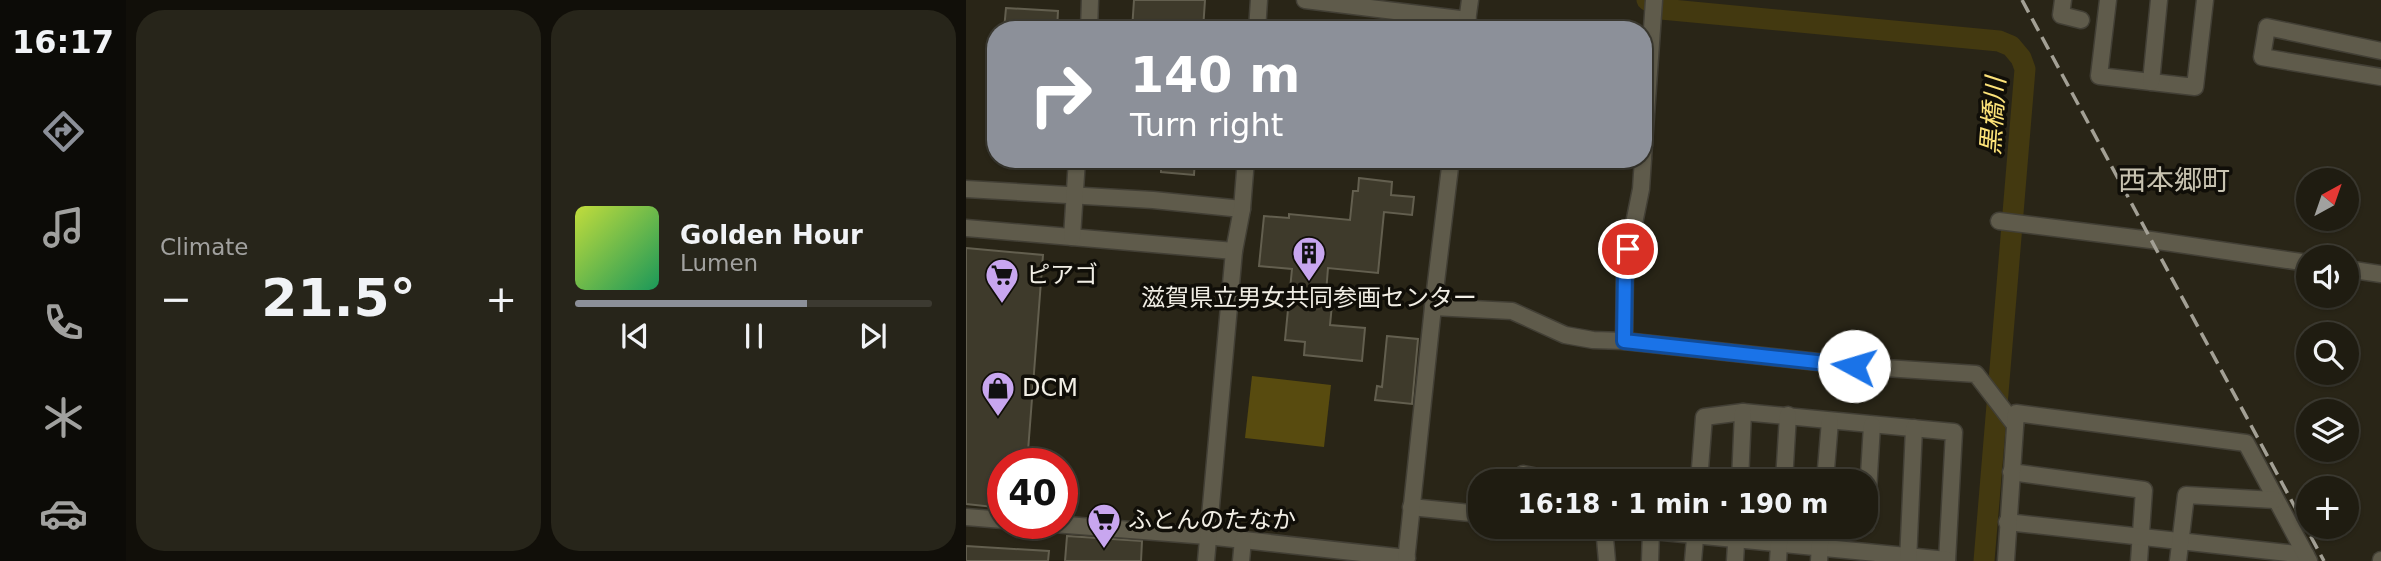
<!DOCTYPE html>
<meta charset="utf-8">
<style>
:root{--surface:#1f1c11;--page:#27251a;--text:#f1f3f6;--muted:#a1a19f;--line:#3c3a31;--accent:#8c9099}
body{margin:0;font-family:"DejaVu Sans","Noto Sans JP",sans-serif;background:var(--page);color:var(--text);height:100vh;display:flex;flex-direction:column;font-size:26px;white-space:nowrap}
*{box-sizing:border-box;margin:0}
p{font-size:23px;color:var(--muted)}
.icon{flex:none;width:38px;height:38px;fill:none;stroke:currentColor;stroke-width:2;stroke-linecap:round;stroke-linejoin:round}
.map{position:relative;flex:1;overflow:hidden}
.panel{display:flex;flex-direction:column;gap:10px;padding:10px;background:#110f09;width:840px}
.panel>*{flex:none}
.banner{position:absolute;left:21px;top:21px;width:665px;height:147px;border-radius:28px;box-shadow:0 2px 5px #0004,0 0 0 2px var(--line);background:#8c9099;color:#fff;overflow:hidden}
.needle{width:46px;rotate:40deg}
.tools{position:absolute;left:1330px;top:168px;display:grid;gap:14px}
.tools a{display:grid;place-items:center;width:63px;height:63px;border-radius:50%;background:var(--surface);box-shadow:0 2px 5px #0004,0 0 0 2px var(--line);font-size:35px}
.speed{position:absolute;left:21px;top:448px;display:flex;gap:14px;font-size:35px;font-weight:700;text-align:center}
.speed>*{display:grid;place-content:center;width:91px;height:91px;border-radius:50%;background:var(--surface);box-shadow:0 2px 5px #0004,0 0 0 2px var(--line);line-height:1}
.speed .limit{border:10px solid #d22;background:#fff;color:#111}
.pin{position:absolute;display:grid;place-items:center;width:60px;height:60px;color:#fff;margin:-30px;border:4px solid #fff;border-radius:50%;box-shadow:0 2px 7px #0007}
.me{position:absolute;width:77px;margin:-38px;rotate:276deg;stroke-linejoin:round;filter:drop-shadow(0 0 5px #0008)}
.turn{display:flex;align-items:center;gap:24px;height:147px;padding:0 28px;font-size:32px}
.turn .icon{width:91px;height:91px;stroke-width:2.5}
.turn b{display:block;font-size:49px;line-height:60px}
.big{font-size:52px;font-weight:600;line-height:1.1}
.panel .card{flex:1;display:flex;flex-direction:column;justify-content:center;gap:10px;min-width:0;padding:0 24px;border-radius:28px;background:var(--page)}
.song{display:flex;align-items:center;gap:21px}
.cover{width:84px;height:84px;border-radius:10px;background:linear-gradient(135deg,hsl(70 70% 55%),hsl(150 70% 35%))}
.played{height:7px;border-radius:4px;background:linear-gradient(90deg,var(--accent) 65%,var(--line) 65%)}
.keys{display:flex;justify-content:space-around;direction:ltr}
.heat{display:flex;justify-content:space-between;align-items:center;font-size:38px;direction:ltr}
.panel .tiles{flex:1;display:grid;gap:10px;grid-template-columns:repeat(2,1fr)}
.trip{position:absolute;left:502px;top:469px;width:410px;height:70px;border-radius:28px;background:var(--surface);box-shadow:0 2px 5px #0004,0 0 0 2px var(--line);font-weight:600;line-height:70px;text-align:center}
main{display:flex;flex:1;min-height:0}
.menu{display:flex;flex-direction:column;width:126px;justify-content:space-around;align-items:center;background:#0c0b07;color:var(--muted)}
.menu .icon{width:49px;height:49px}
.menu .selected{color:var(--accent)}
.menu b{font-size:32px;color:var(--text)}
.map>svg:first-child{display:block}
.green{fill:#584b0f}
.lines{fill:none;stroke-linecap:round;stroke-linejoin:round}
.river{stroke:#433910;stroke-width:21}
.building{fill:#3e3a2b;stroke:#635f4f;stroke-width:2}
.minor-casing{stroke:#423f35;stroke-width:19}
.minor{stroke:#5f5b4b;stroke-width:16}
.rail{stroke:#a3a095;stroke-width:3.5;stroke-dasharray:14 7;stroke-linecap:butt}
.route-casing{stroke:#114b97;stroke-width:18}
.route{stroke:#1a73e8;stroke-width:12}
.labels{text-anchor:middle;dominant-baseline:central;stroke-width:7;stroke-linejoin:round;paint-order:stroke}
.poi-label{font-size:24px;fill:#f1eee5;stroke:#100e08;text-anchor:start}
.water-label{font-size:26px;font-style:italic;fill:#fde379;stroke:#100e08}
.quarter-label{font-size:28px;fill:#c8c3b1;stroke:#100e08}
</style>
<main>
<nav class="menu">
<b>16:17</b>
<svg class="icon selected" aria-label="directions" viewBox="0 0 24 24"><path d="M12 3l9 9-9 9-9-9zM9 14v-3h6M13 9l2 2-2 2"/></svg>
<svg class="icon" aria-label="music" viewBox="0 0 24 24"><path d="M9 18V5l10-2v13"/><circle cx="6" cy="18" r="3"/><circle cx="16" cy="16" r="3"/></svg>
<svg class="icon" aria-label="phone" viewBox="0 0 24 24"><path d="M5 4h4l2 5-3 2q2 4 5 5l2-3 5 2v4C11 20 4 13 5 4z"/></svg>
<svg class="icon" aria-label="climate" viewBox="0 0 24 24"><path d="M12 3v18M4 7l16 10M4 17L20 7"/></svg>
<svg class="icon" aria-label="car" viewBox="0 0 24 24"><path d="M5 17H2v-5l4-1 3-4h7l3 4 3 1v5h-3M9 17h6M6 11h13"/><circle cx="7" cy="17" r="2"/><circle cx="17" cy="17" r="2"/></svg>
</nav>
<section class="panel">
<div class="tiles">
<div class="card"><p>Climate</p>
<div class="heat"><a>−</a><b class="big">21.5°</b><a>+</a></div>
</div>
<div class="card">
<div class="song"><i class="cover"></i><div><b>Golden Hour</b><p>Lumen</p></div></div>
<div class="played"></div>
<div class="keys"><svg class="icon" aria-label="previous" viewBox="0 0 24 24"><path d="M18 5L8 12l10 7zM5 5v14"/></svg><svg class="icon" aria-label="pause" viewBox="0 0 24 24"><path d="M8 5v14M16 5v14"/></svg><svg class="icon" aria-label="next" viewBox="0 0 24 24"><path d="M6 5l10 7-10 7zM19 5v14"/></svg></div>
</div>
</div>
</section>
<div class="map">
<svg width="1415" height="561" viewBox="0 0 1415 561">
<rect width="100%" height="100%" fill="#292517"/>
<!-- green -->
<path class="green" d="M286 376 365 385 358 447 279 438Z"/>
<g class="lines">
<!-- river -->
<path class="river" d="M681 0 695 9 1033 41 1045 46 1055 58 1059 69 1018 561"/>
</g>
<!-- building -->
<g class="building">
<path d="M168 0H239L237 30H166Z"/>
<path d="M40 8 92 11 91 30H38Z"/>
<path d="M168 159H229L228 175 195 172V168L168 166Z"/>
<path d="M393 178 426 182 425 195 448 197 446 215 418 212 412 273 362 268 360 293 367 294 364 325 399 328 396 361 338 355 339 342 319 340 326 269 293 266 298 216 323 218V214L384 220 387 191H392Z"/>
<path d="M0 248 77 255 61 464H37V508L0 504Z"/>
<path d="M421 336 452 339 446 404 409 400 411 386 416 387Z"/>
<path d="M101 536 176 541 175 561H99Z"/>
<path d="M0 546 83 551 82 561H0Z"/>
</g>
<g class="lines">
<defs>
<g id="minor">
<path d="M339 0 502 20"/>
<path d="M1097 0 1095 15 1115 20"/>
<path d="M1142 0 1133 76 1229 87 1239 0"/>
<path d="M500 29 504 0"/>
<path d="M123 30 124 0"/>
<path d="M291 30 293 0"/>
<path d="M1415 51 1301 27 1296 57 1415 77"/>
<path d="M1185 82 1193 0"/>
<path d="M677 158 688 0"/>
<path d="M0 189 187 200 276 209"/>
<path d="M1033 221 1185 240 1342 263"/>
<path d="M0 228 268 251"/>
<path d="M106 237 111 159"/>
<path d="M1381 269 1415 274"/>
<path d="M467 307 546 311 599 335 627 340 658 341 889 366 1010 374 1049 425"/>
<path d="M658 341 659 268 675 189 677 159"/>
<path d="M1045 472 1178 490 1173 561"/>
<path d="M556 481 557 474 593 481"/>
<path d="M733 481 738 417 777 412 988 432 981 561"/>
<path d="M774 481 777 412"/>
<path d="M818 481 822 415"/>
<path d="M859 481 864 421"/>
<path d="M445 507 514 514"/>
<path d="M0 517 37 520"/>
<path d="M1041 522 1340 555"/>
<path d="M75 523 241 536 441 558"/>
<path d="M900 525 906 425"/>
<path d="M638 527 641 561"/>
<path d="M646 527 981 560"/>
<path d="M240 561 268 251 276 209 280 159"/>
<path d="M275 561 277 540"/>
<path d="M440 561 467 307 485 159"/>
<path d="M684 561 685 531"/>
<path d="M727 561 730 527"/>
<path d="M769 561 771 527"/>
<path d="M812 561 814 527"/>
<path d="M853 561 855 527"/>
<path d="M942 561 948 428"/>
<path d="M1040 561 1050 413 1280 443 1343 561"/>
<path d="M1212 561 1220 495 1309 500"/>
<path d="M1415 561V560"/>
</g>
</defs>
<!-- minor casing -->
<use href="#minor" class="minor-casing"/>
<!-- minor -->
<use href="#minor" class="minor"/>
<!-- rail -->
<path class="rail" d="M1056 0 1358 561"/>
</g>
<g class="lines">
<defs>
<path id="route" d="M662 249 659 268 658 341 888 366"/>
</defs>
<!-- route casing -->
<use href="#route" class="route-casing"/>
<!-- route -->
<use href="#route" class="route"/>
</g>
<!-- icons -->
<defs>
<symbol id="building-pin" viewBox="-11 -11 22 30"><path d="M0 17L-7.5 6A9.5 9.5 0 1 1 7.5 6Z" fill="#c8a6ef" stroke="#100e08"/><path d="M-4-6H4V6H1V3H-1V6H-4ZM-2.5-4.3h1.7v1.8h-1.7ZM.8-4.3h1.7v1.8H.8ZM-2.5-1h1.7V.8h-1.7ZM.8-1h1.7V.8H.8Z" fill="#111"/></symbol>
<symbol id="supermarket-pin" viewBox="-11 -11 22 30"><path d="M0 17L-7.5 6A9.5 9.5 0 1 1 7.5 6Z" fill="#c8a6ef" stroke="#100e08"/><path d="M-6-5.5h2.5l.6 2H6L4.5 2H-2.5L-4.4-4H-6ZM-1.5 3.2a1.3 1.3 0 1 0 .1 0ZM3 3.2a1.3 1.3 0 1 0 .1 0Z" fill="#111"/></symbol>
<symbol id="shop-pin" viewBox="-11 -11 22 30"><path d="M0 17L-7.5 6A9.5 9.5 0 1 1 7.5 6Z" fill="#c8a6ef" stroke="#100e08"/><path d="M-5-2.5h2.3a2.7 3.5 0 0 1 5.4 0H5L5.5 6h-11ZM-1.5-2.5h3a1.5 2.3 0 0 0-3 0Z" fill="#111"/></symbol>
</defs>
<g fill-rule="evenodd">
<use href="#building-pin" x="324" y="234" width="38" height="52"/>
<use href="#supermarket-pin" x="17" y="256" width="38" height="52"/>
<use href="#shop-pin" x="13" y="369" width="38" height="52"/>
<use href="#supermarket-pin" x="119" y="501" width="38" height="52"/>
</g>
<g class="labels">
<!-- poi labels -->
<g class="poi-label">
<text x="60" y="275">ピアゴ</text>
<text x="343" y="298" text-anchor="middle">滋賀県立男女共同参画センター</text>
<text x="56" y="388">DCM</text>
<text x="162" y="520">ふとんのたなか</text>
</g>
<!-- water labels -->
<g class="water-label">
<text transform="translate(1027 116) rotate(-86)">黒橋川</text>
</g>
<!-- quarter labels -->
<g class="quarter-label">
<text x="1208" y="180">西本郷町</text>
</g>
</g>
</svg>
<div class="tools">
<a><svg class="needle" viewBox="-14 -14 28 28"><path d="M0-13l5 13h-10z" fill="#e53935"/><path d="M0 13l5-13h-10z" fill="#a1a19f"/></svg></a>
<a><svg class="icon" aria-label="sound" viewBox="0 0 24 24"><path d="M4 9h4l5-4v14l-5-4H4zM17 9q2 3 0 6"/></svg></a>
<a><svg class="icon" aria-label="search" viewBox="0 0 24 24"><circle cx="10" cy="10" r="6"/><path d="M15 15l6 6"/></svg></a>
<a><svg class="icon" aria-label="layers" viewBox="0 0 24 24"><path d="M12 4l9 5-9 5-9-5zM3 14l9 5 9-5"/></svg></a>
<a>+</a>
</div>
<div class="speed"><div class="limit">40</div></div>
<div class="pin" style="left:662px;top:249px;background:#d93025"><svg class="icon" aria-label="arrive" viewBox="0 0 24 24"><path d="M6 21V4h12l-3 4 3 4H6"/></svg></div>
<svg class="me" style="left:888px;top:366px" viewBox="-20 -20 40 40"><circle r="19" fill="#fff"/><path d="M0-13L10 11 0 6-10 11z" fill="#1a73e8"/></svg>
<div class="trip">16:18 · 1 min · 190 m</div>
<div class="banner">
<div class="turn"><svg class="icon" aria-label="right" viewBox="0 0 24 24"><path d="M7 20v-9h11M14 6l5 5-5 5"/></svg><div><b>140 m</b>Turn right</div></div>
</div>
</div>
</main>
